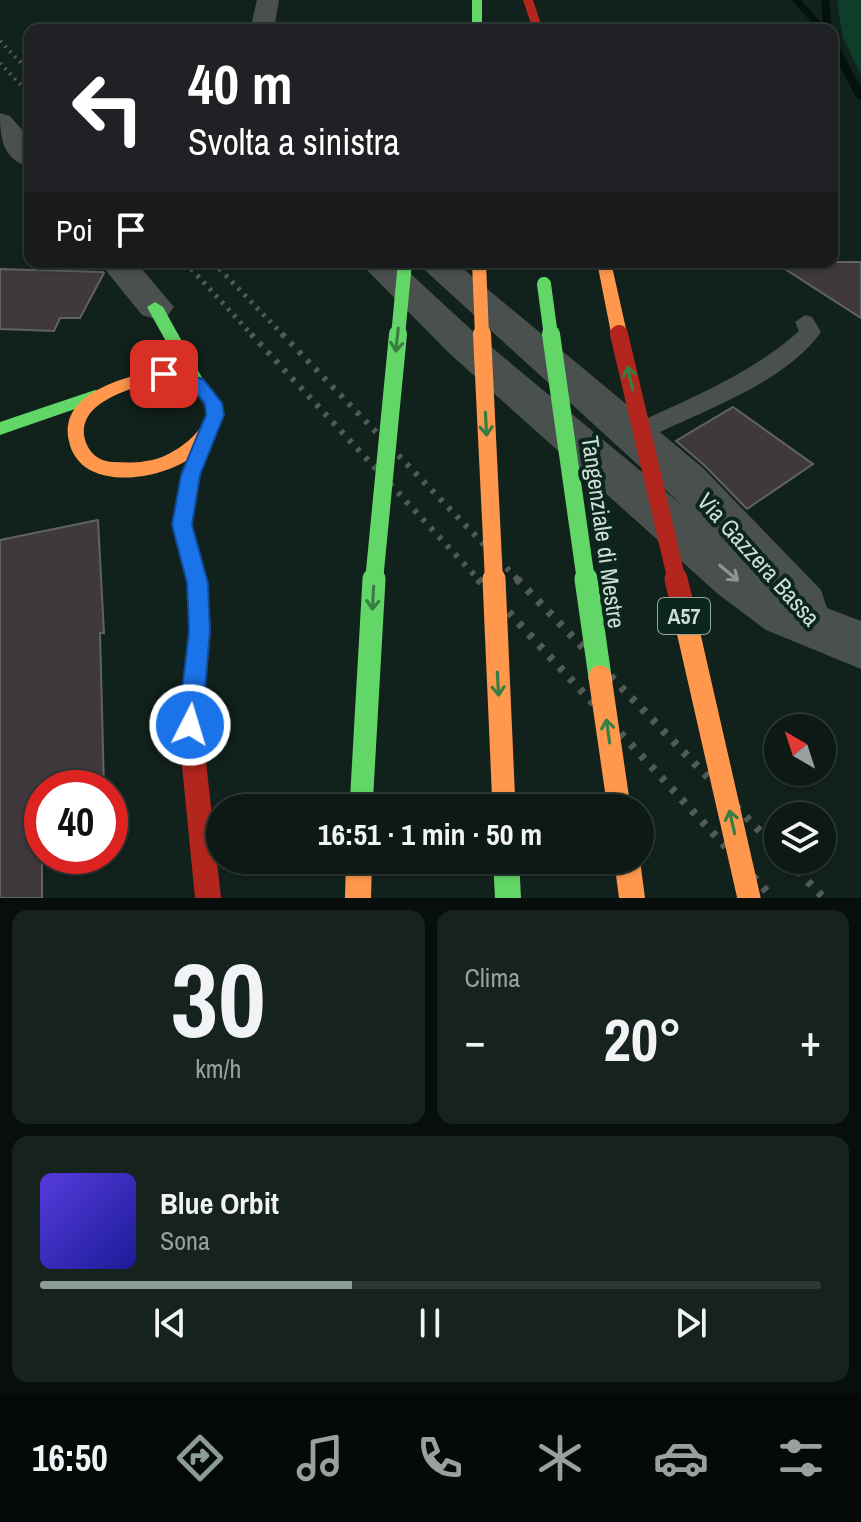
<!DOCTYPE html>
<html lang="it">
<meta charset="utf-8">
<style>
:root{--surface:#0d1914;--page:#16221d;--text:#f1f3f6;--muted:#9aa0a0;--line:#2d3834;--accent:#8c9c95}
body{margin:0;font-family:"Archivo Narrow",sans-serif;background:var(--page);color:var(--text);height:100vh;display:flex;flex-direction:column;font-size:30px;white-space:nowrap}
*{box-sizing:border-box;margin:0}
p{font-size:26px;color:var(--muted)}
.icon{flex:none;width:44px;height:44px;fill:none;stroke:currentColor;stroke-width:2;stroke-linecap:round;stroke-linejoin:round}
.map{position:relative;height:898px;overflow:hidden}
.panel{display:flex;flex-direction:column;gap:12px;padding:12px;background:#070e0b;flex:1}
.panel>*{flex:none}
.top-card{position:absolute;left:24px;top:24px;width:814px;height:244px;border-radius:16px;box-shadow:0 2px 6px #0004,0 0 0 2px var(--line);background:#202124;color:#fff;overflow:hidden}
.needle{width:52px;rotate:321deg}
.fabs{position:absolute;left:764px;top:714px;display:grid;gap:16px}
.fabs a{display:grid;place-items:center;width:72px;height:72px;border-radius:50%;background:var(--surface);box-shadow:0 2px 6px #0004,0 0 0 2px var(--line);font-size:40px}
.speed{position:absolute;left:24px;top:770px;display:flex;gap:16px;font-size:40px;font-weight:700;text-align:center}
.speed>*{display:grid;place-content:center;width:104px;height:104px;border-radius:50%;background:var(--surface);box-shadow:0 2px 6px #0004,0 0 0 2px var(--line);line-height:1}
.speed .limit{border:12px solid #d22;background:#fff;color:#111}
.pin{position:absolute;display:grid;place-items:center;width:68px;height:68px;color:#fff;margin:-34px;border-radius:16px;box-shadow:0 4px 12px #0006}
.me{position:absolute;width:88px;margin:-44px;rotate:5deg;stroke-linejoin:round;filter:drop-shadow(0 0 6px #0008)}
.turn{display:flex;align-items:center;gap:28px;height:168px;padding:0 32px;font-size:36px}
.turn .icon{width:104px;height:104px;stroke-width:2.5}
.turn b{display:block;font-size:56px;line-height:68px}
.then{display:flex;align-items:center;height:76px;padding:0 32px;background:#0003;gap:16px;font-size:30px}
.big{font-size:60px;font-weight:700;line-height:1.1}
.panel .widget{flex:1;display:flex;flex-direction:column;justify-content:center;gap:12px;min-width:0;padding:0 28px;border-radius:16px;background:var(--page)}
.panel .dial{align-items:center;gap:0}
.dial b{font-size:104px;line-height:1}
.song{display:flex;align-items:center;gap:24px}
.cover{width:96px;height:96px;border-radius:12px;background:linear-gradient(135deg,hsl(250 70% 55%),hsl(240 70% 35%))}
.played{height:8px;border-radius:4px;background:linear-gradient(90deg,var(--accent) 40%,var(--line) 40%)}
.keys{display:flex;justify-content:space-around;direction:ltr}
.heat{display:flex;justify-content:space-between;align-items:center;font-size:44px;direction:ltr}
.panel .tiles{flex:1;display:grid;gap:12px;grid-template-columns:1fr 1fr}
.widget:last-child{grid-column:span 2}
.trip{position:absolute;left:206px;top:794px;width:448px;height:80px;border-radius:40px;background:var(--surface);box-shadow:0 2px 6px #0004,0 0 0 2px var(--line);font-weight:700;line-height:80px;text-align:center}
.tabs{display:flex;height:128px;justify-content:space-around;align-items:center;background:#050a08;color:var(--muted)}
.tabs .icon{width:56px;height:56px}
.tabs .selected{color:var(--accent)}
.tabs b{font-size:36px;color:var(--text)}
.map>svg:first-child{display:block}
.green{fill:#0e3e2b}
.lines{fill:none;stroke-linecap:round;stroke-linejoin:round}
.stream{fill:#05110c;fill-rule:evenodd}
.building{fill:#3f393d;stroke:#616262;stroke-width:2}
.lane{fill:#49504d;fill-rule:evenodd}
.street{fill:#49504d;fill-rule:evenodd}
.fast{fill:#63d668;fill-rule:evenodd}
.slow{fill:#ff974d;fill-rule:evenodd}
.jam{fill:#b3261e;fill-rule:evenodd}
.rail-far3{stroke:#525a56;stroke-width:4;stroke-dasharray:2 5;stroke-linecap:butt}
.rail-far2{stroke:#525a56;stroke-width:5;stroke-dasharray:3 6;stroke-linecap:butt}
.rail-far1{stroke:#525a56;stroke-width:6;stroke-dasharray:4 8;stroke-linecap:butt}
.rail{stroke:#525a56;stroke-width:8;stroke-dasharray:5 10;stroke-linecap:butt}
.fast-bridge-far2{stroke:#63d668;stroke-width:14}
.fast-bridge-far1{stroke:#63d668;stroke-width:18}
.fast-bridge{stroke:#63d668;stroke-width:23}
.slow-bridge-far2{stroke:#ff974d;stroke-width:14}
.slow-bridge-far1{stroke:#ff974d;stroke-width:18}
.slow-bridge{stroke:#ff974d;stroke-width:23}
.jam-bridge-far1{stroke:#b3261e;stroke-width:18}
.jam-bridge{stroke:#b3261e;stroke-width:23}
.oneway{stroke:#377e42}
.oneway2{stroke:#8c9792}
.route{fill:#1a73e8;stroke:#114b97;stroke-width:2}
.labels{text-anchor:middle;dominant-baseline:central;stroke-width:8;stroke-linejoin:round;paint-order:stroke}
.shield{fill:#0b271c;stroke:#94a79e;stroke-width:2}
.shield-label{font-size:22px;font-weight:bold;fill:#ceded6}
.street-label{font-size:24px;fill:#ceded6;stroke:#0b271c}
</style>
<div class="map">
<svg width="861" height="898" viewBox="0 0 861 898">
<rect width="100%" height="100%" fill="#11211b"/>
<!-- green -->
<path class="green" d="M837 0H861V75L843 38Z"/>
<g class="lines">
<!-- stream -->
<g class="stream">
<path d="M792 0H801L823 25 821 0H829L832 30V31L818 30Z"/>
<path d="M832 39 837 42 861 88V100L856 97 832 51Z"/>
</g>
</g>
<!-- building -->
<g class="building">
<path d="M774 262H861V318Z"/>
<path d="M0 269 103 272 104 273 80 318H60L54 331 0 329Z"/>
<path d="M733 407 813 464 747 509 704 465 676 441Z"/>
<path d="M98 520 104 633H100L104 788H42V898H0V540Z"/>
</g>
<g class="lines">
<!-- lane -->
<path class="lane" d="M805 315 812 317 821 332C786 383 697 413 643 440L635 442 627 440 623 434 627 428C687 399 749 376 799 331L795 322Z"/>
<!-- street -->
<g class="street">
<path d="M257 0H279L274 30H250Z"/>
<path d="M0 113 10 116 30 139V167C2 160 0 137 0 113Z"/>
<path d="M99 262H136L174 307 168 315 155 319 142 315Z"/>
<path d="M359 262H398L478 336 683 506 416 262H455L702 467 821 590 827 608 861 621V669L766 630 718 594 450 354Z"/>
</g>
<!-- fast -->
<g class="fast">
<rect x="472" y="0" width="10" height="30"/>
<path d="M155 302 163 307 205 383 203 387 197 389 189 383 147 307Z"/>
<path d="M95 390 101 392 103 396 101 400 0 435V422Z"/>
<path d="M493 860H519L521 898H495Z"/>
</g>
<!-- slow -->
<g class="slow">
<path d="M597 262H611L627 333 625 337H613L611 333Z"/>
<path d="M164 368C195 377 218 382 224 417 220 424 218 433 213 439 189 470 126 489 90 470 79 464 71 453 69 441 58 391 128 377 164 368ZM163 380C172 383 184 385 192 391 226 415 188 446 162 457 146 463 130 463 113 462 104 462 93 457 88 447 67 403 134 387 163 380Z"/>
<path d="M346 860H372L371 898H345Z"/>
<path d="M614 860H640L645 898H619Z"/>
</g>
<!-- jam -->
<g class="jam">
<path d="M523 0H533L543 30H533Z"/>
<path d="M204 435 213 441 199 475 192 525 207 583 211 631 202 725 221 898H195L178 725 189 631 187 583 172 525 181 475 198 436Z"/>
</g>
<!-- rail-far3 -->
<g class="rail-far3">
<path d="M0 41 30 72"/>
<path d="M0 63 30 95"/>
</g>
<!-- rail-far2 -->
<g class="rail-far2">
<path d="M185 262 253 336"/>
<path d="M213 262 284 336"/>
</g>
<!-- rail-far1 -->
<g class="rail-far1">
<path d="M251 334 480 581"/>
<path d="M282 334 519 581"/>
</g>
<!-- rail -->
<g class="rail">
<path d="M478 579 773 898"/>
<path d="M517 579 778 850"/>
<path d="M787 860 824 898"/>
</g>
<!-- fast-bridge-far2 -->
<g class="fast-bridge-far2">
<path d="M544 284 551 336"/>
<path d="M398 336 405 262"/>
</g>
<!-- fast-bridge-far1 -->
<g class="fast-bridge-far1">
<path d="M551 334 586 581"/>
<path d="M374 581 398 334"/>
</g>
<!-- fast-bridge -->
<g class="fast-bridge">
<path d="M586 579 600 677"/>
<path d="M361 808 374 579"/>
</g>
<!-- slow-bridge-far2 -->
<path class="slow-bridge-far2" d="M479 262 482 336"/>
<!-- slow-bridge-far1 -->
<path class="slow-bridge-far1" d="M482 334 494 581"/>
<!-- slow-bridge -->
<g class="slow-bridge">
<path d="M494 579 504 808"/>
<path d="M681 600 749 898"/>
<path d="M600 677 619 808"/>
</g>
<!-- jam-bridge-far1 -->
<path class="jam-bridge-far1" d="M619 334 677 581"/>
<!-- jam-bridge -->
<path class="jam-bridge" d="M676 579 681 600"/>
</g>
<!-- one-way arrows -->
<defs><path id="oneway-shaft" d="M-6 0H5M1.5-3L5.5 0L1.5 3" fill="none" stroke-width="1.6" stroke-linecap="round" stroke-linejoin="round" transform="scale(2)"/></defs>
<g class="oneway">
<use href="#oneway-shaft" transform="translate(397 340) rotate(96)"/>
<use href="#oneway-shaft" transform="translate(630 378) rotate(-103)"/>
<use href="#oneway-shaft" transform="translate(486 424) rotate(87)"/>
<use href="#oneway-shaft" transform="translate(373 598) rotate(93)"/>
<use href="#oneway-shaft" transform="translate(498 684) rotate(87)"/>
<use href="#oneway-shaft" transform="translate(608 731) rotate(-98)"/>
<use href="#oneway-shaft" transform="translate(732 822) rotate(-103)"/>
</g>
<use class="oneway2" href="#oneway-shaft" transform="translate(729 573) rotate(40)"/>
<!-- route -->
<path class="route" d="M164 369 203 379 222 403 224 415 200 475 192 525 208 583 210 631 202 725 198 733 190 736 182 733 178 725 189 631 187 583 172 525 181 475 206 415 205 404 191 387 158 378 155 374Z"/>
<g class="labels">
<!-- shield labels -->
<rect class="shield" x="658" y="598" width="52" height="36" rx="6"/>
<g class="shield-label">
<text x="684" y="616">A57</text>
</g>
<!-- street labels -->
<g class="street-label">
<text transform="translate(604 532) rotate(82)">Tangenziale di Mestre</text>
<text transform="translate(759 559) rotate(48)">Via Gazzera Bassa</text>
</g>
</g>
</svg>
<div class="fabs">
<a><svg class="needle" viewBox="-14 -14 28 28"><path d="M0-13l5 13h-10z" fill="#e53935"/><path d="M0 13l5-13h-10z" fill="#9aa0a0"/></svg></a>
<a><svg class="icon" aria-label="layers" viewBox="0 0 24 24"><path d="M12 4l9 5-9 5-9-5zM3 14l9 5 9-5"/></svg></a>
</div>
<div class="speed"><div class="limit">40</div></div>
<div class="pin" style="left:164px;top:374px;background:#d93025"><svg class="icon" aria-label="arrive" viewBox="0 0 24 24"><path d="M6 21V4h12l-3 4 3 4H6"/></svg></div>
<svg class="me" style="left:190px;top:725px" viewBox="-20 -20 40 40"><circle r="17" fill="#1a73e8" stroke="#fff" stroke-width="3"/><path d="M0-11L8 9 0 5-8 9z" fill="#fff"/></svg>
<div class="trip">16:51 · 1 min · 50 m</div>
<div class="top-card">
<div class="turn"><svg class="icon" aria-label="left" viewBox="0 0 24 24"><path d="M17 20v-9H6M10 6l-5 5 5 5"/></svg><div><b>40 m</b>Svolta a sinistra</div></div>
<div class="then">Poi<svg class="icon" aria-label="arrive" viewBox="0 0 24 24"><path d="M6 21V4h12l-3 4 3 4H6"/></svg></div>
</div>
</div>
<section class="panel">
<div class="tiles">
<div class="widget dial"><b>30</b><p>km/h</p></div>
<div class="widget"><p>Clima</p>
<div class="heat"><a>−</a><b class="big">20°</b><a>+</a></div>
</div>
<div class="widget">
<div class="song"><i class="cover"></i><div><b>Blue Orbit</b><p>Sona</p></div></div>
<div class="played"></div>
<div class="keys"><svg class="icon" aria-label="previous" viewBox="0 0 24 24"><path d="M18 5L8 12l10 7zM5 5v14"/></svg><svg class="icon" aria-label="pause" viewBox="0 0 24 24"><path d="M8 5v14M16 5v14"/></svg><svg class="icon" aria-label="next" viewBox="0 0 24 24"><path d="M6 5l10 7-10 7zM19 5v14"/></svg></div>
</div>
</div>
</section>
<nav class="tabs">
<b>16:50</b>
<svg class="icon selected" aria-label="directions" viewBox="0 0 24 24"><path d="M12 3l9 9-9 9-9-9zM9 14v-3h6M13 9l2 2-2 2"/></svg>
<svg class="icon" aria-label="music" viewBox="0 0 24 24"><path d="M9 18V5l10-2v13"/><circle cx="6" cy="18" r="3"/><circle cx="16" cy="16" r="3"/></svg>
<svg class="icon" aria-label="phone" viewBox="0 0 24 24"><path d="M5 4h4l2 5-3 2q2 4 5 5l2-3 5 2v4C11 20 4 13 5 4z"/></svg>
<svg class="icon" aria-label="climate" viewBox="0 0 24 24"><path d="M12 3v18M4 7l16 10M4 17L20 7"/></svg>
<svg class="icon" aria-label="car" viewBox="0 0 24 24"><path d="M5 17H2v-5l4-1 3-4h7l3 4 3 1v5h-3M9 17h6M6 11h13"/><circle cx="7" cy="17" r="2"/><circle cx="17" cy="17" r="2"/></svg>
<svg class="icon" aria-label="filters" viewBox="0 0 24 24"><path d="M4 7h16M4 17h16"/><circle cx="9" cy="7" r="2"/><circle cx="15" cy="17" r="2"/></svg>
</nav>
